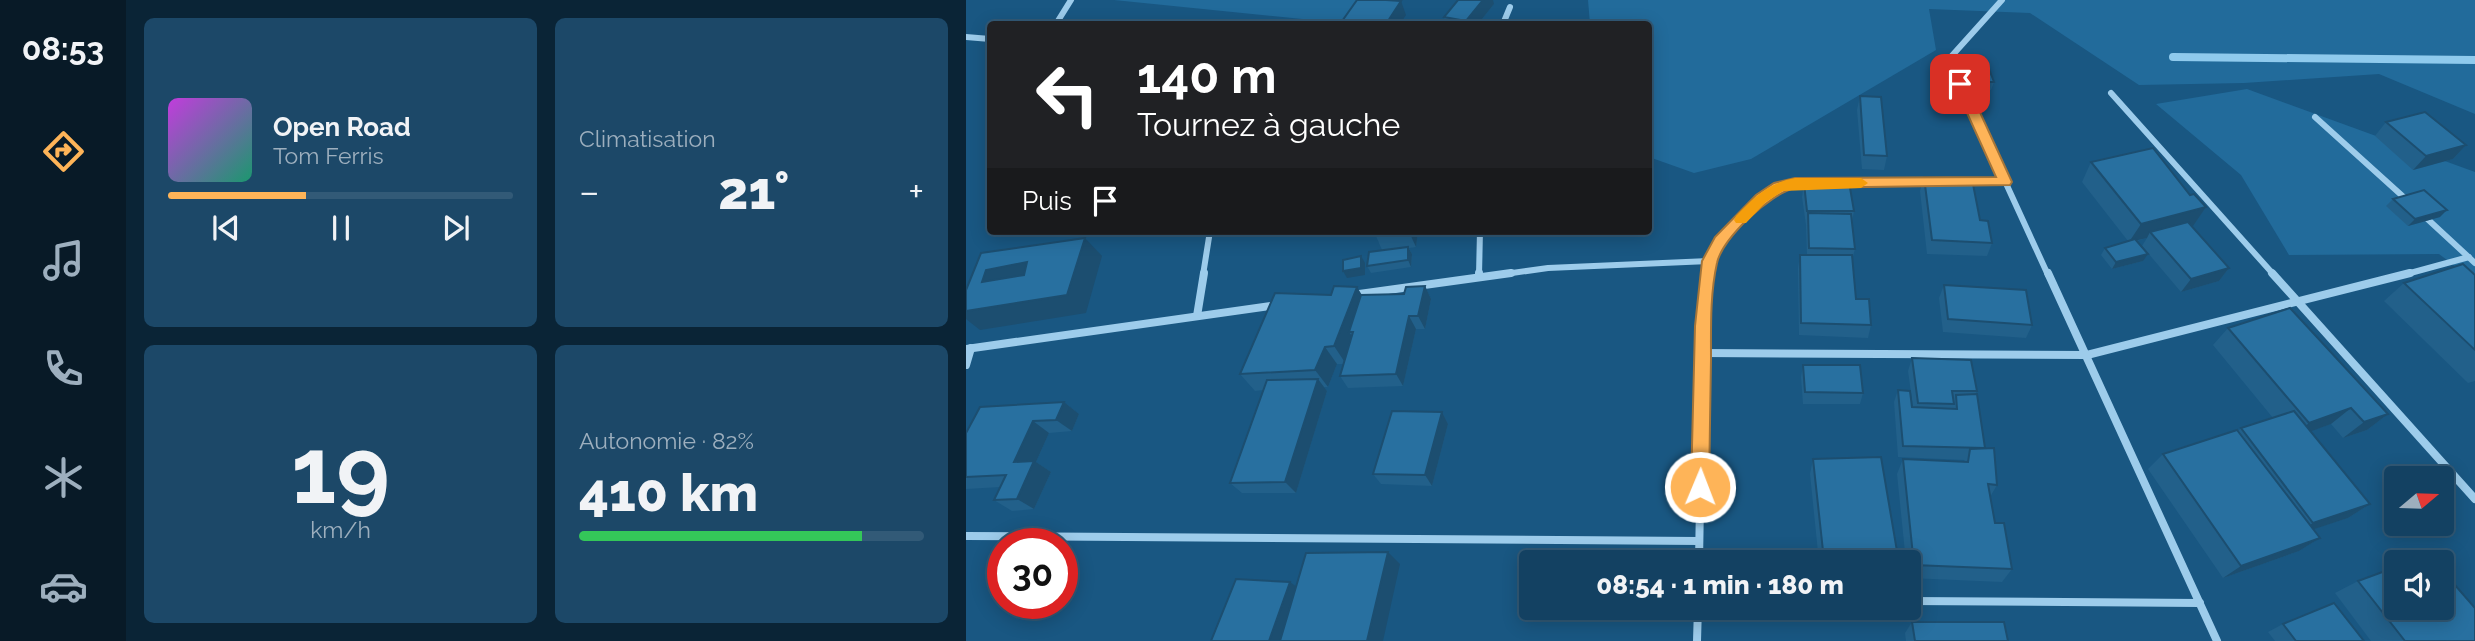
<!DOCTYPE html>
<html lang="fr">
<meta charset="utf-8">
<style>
:root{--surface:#134162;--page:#1c4868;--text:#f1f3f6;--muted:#9dafbe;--line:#325a77;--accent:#feb458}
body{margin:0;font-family:Raleway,sans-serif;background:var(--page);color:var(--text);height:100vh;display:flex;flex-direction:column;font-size:26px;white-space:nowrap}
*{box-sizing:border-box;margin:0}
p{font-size:23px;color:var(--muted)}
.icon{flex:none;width:38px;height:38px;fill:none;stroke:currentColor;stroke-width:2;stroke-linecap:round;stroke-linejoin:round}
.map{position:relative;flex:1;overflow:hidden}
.details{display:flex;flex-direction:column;gap:18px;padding:18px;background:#0a2436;width:840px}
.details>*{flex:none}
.guide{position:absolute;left:21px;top:21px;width:665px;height:214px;border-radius:7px;box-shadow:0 4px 18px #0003,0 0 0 2px var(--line);background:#202124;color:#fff;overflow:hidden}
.needle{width:46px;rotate:71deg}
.buttons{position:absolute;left:1418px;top:466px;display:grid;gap:14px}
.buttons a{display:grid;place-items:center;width:70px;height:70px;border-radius:7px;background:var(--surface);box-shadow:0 4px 18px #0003,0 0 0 2px var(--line);font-size:35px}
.speed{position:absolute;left:21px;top:528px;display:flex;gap:14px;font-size:35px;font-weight:700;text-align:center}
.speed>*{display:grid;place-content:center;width:91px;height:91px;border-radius:50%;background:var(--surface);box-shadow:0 4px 18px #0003,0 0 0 2px var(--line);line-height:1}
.speed .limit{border:10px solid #d22;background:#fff;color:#111}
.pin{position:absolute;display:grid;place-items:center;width:60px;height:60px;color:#fff;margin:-30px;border-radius:14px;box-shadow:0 4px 10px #0006}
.me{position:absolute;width:77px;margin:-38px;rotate:1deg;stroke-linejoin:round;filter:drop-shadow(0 0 5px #0008)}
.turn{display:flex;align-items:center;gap:24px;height:147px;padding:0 35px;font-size:32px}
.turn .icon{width:91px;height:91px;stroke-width:2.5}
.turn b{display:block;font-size:49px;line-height:60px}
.then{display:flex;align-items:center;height:66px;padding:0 35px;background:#0003;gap:14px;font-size:26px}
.big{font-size:52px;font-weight:800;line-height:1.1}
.details .card{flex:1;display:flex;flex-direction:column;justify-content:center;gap:10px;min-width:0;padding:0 24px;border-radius:10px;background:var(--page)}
.details .dial{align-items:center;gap:0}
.dial b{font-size:91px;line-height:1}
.song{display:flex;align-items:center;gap:21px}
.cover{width:84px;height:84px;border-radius:10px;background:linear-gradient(135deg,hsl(290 70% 55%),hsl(160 70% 35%))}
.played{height:7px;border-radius:4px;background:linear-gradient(90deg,var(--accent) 40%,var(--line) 40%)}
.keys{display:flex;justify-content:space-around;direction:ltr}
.heat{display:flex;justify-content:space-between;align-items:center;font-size:38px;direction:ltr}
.charge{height:10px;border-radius:5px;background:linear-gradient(90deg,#34c759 82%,var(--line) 0)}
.details .tiles{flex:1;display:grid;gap:18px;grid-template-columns:repeat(2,1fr)}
.trip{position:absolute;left:553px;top:550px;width:402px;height:70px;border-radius:7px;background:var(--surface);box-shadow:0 4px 18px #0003,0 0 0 2px var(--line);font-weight:800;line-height:70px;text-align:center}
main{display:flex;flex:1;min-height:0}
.tabs{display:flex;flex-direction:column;width:126px;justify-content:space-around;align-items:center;background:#081a27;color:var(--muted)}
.tabs .icon{width:49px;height:49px}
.tabs .active{color:var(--accent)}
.tabs b{font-size:32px;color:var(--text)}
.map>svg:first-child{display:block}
.green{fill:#226b9b}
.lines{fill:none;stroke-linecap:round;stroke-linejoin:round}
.stream{stroke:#8fcaed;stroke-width:8}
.minor-far1{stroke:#9dcceb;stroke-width:6}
.minor{stroke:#9dcceb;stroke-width:8}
.wall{fill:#22608a}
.shaded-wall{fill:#1c4e70}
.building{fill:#2870a0;stroke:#1c4e70;stroke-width:2;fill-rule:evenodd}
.route{fill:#feb458;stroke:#a57539;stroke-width:2}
.slow{fill:#f59e0b}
</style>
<main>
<nav class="tabs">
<b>08:53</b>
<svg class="icon active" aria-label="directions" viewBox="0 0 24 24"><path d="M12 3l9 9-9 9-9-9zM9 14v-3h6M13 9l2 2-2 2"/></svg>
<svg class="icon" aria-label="music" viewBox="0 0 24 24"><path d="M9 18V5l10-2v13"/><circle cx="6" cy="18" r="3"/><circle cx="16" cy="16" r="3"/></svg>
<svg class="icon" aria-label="phone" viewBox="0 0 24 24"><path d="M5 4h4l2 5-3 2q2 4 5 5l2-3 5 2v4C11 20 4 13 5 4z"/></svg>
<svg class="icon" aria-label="climate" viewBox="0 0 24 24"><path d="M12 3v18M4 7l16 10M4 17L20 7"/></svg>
<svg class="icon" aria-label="car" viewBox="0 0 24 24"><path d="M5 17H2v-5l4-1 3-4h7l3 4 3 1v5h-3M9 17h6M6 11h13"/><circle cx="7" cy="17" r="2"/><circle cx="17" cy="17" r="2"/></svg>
</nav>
<section class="details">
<div class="tiles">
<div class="card">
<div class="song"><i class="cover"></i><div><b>Open Road</b><p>Tom Ferris</p></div></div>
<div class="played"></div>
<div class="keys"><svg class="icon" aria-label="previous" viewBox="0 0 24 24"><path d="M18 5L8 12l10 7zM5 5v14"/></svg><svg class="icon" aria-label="pause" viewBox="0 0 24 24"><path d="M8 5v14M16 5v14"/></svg><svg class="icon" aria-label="next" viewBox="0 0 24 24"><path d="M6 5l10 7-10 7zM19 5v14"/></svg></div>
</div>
<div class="card"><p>Climatisation</p>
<div class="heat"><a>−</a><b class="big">21°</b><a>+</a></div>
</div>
<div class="card dial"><b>19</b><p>km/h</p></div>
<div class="card"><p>Autonomie · 82%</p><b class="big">410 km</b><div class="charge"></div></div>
</div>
</section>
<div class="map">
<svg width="1509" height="641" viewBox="0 0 1509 641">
<rect width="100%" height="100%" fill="#195782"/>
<!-- green -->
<g class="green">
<path d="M148 0H427L413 24H386Z"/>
<path d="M622 0H1509V114L1413 74 1278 83 1173 85 1064 13 963 9 970 50 785 159 728 173 683 157 682 24H624Z"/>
<path d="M1281 89 1509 172V281L1473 254 1323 255 1275 175 1190 104Z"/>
</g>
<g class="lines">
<!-- stream -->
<path class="stream" d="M1207 57 1509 60"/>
<!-- minor-far1 -->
<g class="minor-far1">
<path d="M1036 0 983 59 1082 275"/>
<path d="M90 24 105 0"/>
<path d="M537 24 544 7"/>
<path d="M0 37 24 39"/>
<path d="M1145 93 1308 275"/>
<path d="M1349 117 1442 201"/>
<path d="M998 182H1040"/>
<path d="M876 183 965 182"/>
<path d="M1456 214 1509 263"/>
<path d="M237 275 244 231"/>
<path d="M513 275 514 231"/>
<path d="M532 275 582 268 743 261"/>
<path d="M742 275 743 261 754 241 795 199 813 186 846 183"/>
<path d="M1437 275 1503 257"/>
</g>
<!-- minor -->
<g class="minor">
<path d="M1082 273 1251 641"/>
<path d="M1306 273 1509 499"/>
<path d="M513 277V273"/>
<path d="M386 295 545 273"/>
<path d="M231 316 238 273"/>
<path d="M0 349 311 305"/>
<path d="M737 353 1121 355 1444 273"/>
<path d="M0 365 5 348"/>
<path d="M0 536 733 541"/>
<path d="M733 562 737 326 742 273"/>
<path d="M943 601 1234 603"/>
<path d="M731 641 732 607"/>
</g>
</g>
<!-- wall -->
<g class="wall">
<path d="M528 4 512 24H480L478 17Z"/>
<path d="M1007 69 1028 82 1025 90 1009 89 1005 76Z"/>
<path d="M894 96 921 156 918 170 896 169 891 110Z"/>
<path d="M1420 122 1500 145 1487 159 1447 170 1409 136Z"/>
<path d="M1125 162 1224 195 1240 207 1226 226 1263 268 1253 281 1215 292 1176 246 1181 238 1170 241 1177 261 1146 269 1135 255 1139 248 1162 241 1116 182Z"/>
<path d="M958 177 1014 220 1026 243 1021 256 961 254 954 191Z"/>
<path d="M838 183 888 211 886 222 889 249 886 260 890 299 905 325 902 338 833 335 832 268 834 255H841L840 225 836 197Z"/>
<path d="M1427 199 1474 217 1442 226 1420 206Z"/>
<path d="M411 231H452L450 247 443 248 446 254 445 267 405 273 401 266 416 250 410 236Z"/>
<path d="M1509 275V381L1502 383 1418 301 1438 283Z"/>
<path d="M978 285 1066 325 1060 338 977 332 973 298Z"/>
<path d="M459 286 465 299 459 329H450L437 386 382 388 374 376 377 364H371L362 387H358L361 391 330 493H276L264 483 297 390 289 391 274 374 365 295 438 294Z"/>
<path d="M1262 328 1422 414 1401 430 1377 438 1365 424 1345 431 1404 504 1382 518 1347 529 1354 538 1333 551 1257 578 1182 469 1197 454 1272 431 1275 428 1307 418 1247 345Z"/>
<path d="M946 358 1011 391 1009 394 1019 448 1031 485 1024 497 1029 523 1046 569 1036 582 943 578V562H940L931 474 937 459 997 462 999 460 932 457 928 402 932 390 947 407 942 371Z"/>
<path d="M837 365 897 393 894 404H837L835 377Z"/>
<path d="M98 402 113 414 106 431 83 433 70 462 85 472 68 509 46 511 28 500 34 487 0 489V433Z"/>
<path d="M476 412 482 424 466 486 415 484 407 474Z"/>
<path d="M847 459 932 557 930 562H853L844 474Z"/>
<path d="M1392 581 1509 641H1405L1369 593Z"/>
<path d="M946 622 1042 641H940L939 633Z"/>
<path d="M1317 624 1398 641H1309L1302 632Z"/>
</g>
<!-- shaded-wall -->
<g class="shaded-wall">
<path d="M517 0H527L528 4 512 24H501L500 21Z"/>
<path d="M435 1 440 15 434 24H420Z"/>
<path d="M1500 145 1487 159 1447 170 1460 156Z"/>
<path d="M1240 207 1227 226 1188 236 1184 232 1181 238 1163 242 1175 224Z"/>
<path d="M1481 210 1474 217 1442 226 1449 219Z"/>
<path d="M444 231H452L450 247 444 234Z"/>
<path d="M119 238 136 256 120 313 14 330 0 319V311Z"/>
<path d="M442 247 446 254 445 267 442 260Z"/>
<path d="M1182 254 1177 261 1146 269 1150 262Z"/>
<path d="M395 256 399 263V275L381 278 377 271Z"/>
<path d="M61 262 81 280 16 282 20 270Z"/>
<path d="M1263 268 1253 281 1215 292 1225 279Z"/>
<path d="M459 286 465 299 459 329 452 316Z"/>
<path d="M391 287 402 305 383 332 389 340 380 364 368 346Z"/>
<path d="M443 316 450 329 437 386 430 374Z"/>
<path d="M359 347 371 364 362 387 349 370Z"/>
<path d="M352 379 361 391 330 493 319 482Z"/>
<path d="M98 402 113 414 106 431 90 420Z"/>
<path d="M1385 408 1365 424 1324 439 1343 423Z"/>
<path d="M476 412 482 424 466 486 459 475Z"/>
<path d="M1422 414 1401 430 1377 438 1398 422Z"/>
<path d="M67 421 83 433 70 462 85 472 68 509 51 499 48 462Z"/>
<path d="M1404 504 1382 518 1327 536 1347 523Z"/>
<path d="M1354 538 1333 551 1257 578 1275 566Z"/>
<path d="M422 552 434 564 417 641H401Z"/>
<path d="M324 582 335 590 318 641H303Z"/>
</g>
<!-- building -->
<g class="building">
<path d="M391 0H420L435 1 420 24H374Z"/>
<path d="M492 0H517L500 21 478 17Z"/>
<path d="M1007 69H1023L1028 82H1012Z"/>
<path d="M894 96 915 97 921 156 898 155Z"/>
<path d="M1459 112 1500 145 1460 156 1420 122Z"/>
<path d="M1187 148 1224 195 1228 194 1240 207 1175 224 1125 162Z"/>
<path d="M958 177 1006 179 1014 220 1022 221 1026 243 966 240Z"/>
<path d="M883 182 888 211H841L838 183Z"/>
<path d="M1458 190 1481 210 1449 219 1427 199Z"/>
<path d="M842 213 885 214 889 249 843 248Z"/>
<path d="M1222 222 1263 268 1225 279 1184 232Z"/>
<path d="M411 231H444V234L410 236Z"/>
<path d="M119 238 101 295 0 311V290L15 253ZM61 262 58 275 16 282 20 270Z"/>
<path d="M1169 239 1182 254 1150 262 1139 248Z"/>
<path d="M442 247V260L401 266 403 252Z"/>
<path d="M834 255H886L890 299H903L905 325 835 323Z"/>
<path d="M395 256V268L377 271V260Z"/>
<path d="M1497 264 1509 275V350L1438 283Z"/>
<path d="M978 285 1060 290 1066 325 982 319Z"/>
<path d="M368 286 391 287 368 346 359 347 349 370 274 374 309 293 365 295Z"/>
<path d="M459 286 452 316H443L430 374 374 376 387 332H383L395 295 438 294 440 287Z"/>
<path d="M1324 308 1422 414 1398 422 1385 408 1343 423 1262 328Z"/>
<path d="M946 358 1005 360 1011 391H986L988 404 952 403Z"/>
<path d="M837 365H894L897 393 839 392Z"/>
<path d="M352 379 319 482 264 483 301 380Z"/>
<path d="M932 390 944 391 946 407 991 409 990 395 1011 394 1019 448 937 446Z"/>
<path d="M98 402 90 420 67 421 48 462 68 461 51 499 28 500 40 475 0 477V433L14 407Z"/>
<path d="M426 411 476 412 459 475 407 474Z"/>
<path d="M1328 411 1404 504 1347 523 1275 428Z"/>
<path d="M1271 430 1354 538 1275 566 1197 454Z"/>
<path d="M1028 448 1031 485 1022 484 1029 523H1038L1046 569 948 565 937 459 1002 462 1004 449Z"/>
<path d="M915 457 932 557 858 560 847 459Z"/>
<path d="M422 552 401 641H314L340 553Z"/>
<path d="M1430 567V607H1475V569L1509 608V641H1439L1392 581Z"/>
<path d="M270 579 324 582 303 641H245Z"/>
<path d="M1368 603 1398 641H1330L1317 624Z"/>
<path d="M946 622H1038L1042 641H949Z"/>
</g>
<!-- route -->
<path class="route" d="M994 80 1001 84 1046 182 1044 185 829 188C805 193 756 238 751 263 744 294 745 328 745 359 744 402 744 444 743 487L741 493 734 496 728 493 725 487 729 326 736 261 749 237 790 195 808 183 829 178 1030 177 988 84Z"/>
<!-- slow -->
<path class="slow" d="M829 178H895L902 183 895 188 817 191 800 202 780 223H770L768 220 770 216C788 197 802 183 829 178Z"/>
</svg>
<div class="buttons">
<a><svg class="needle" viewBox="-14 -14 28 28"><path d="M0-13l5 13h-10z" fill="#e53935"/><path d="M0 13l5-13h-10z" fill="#9dafbe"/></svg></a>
<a><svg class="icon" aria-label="sound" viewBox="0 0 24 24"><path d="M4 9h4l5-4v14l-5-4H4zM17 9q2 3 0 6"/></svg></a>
</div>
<div class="speed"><div class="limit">30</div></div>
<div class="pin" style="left:994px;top:84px;background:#d93025"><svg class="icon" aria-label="arrive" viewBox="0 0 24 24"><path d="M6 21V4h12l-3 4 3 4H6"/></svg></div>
<svg class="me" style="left:734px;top:487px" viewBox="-20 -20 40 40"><circle r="17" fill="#feb458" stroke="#fff" stroke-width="3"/><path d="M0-11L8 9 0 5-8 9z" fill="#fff"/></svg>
<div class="trip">08:54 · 1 min · 180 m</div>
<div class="guide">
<div class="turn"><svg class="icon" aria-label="left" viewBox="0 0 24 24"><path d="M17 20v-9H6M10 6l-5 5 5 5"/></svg><div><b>140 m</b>Tournez à gauche</div></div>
<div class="then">Puis<svg class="icon" aria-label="arrive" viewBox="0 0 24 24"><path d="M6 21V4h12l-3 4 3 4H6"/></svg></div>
</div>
</div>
</main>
